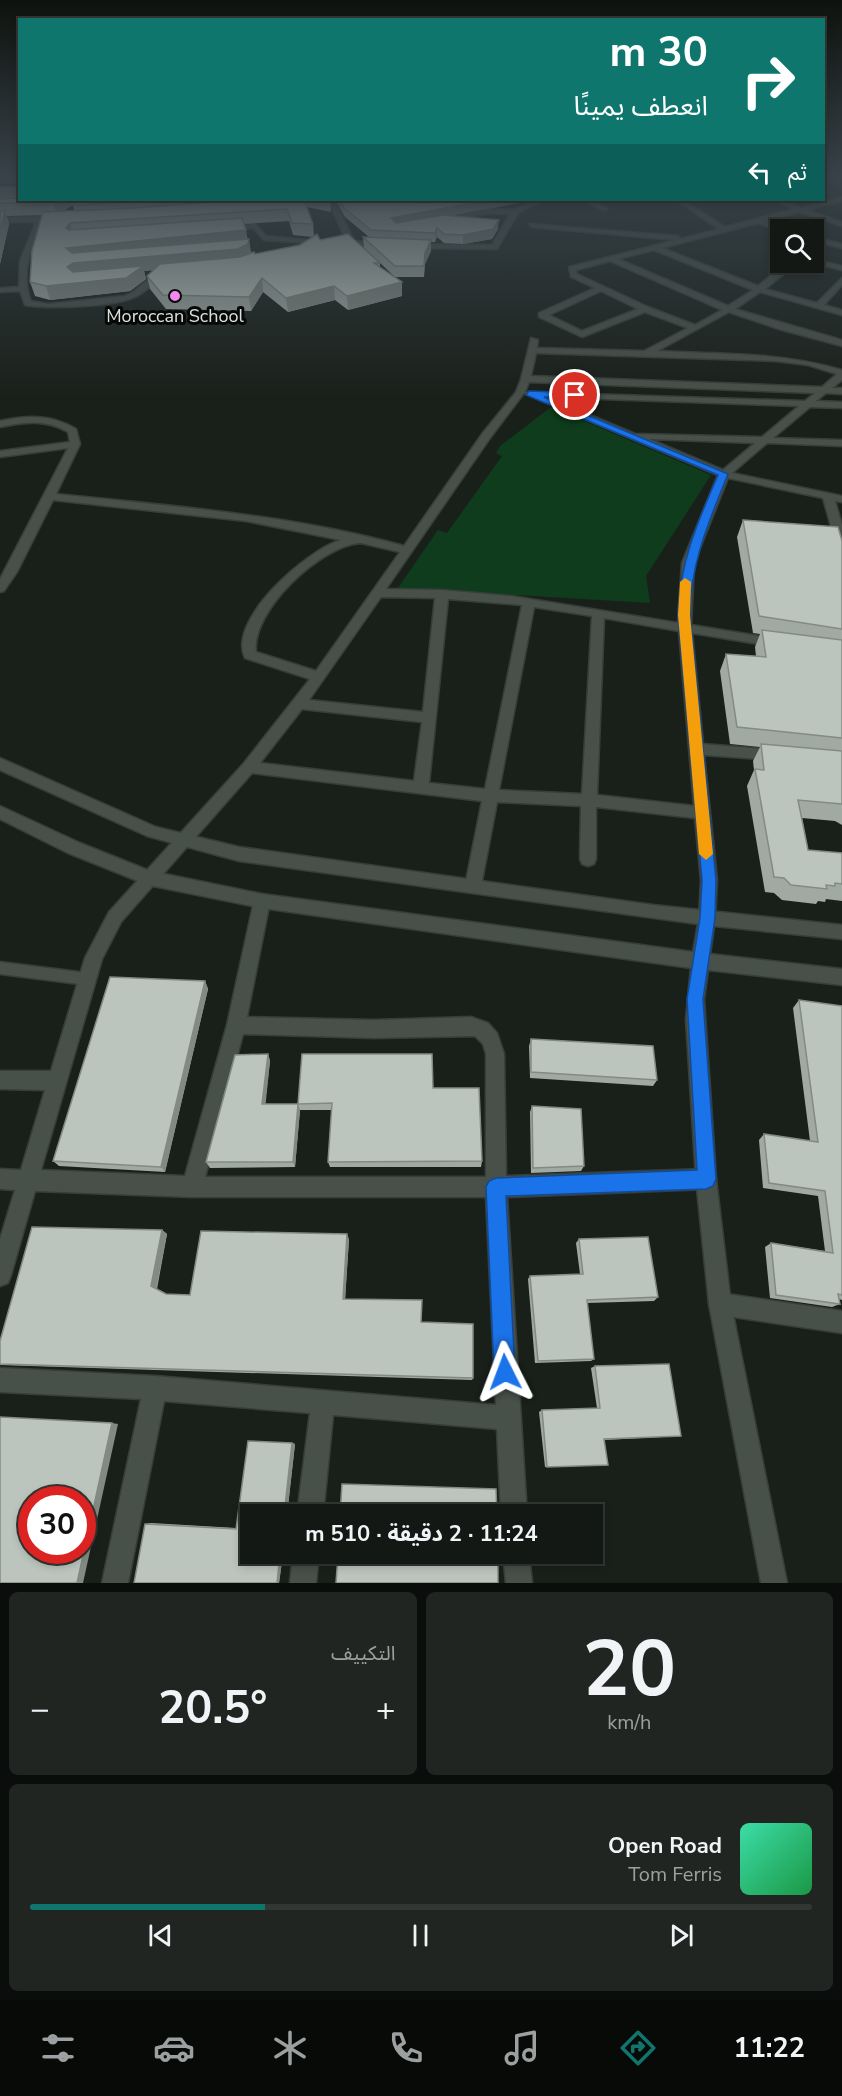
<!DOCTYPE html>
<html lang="ar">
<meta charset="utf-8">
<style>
:root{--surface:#131814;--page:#202522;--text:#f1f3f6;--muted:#9da0a0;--line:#323734;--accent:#0f766e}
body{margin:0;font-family:"Nunito Sans","Noto Sans Arabic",sans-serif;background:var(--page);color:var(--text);direction:rtl;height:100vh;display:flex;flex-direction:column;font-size:22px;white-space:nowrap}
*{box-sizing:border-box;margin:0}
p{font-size:20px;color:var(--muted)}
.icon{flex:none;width:33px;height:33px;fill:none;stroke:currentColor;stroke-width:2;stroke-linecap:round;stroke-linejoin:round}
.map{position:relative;height:1583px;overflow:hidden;direction:ltr}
.side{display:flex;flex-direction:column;gap:9px;padding:9px;background:#0a0d0b;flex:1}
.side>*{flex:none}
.hud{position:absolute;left:18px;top:18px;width:807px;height:183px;border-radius:0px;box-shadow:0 3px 9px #0003,0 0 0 2px var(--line);direction:rtl;background:#0f766e;color:#fff;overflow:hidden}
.fabs{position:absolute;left:770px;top:219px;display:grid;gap:12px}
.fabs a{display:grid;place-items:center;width:54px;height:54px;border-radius:0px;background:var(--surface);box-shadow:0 3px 9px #0003,0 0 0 2px var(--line);font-size:30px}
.speed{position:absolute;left:18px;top:1486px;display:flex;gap:12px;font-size:30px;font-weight:700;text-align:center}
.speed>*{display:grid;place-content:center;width:78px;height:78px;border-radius:50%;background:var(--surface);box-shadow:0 3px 9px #0003,0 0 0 2px var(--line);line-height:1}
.speed .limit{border:9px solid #d22;background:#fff;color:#111}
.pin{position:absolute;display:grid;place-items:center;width:51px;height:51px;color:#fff;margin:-26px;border:3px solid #fff;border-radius:50%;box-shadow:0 2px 6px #0007}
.me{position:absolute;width:66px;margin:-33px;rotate:357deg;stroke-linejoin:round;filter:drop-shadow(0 0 4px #0008)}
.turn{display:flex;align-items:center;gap:21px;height:126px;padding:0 18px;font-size:27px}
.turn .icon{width:78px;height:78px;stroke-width:2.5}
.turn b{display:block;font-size:42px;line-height:51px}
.then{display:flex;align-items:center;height:57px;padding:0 18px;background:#0003;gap:12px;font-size:22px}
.big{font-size:45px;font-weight:700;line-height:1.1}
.side .tile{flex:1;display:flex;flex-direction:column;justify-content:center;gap:9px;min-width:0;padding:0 21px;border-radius:9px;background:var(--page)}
.side .dial{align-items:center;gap:0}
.dial b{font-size:78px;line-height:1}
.song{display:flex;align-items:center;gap:18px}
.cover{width:72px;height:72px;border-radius:9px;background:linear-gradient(135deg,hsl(160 70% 55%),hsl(140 70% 35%))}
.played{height:6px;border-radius:3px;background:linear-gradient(90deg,var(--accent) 30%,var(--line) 30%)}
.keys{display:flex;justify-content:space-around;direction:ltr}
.heat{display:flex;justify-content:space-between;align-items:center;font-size:33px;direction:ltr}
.side .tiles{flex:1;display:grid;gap:9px;grid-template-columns:1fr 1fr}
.tile:last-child{grid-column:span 2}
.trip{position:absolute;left:240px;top:1504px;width:363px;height:60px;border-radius:0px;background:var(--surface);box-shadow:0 3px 9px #0003,0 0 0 2px var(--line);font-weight:700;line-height:60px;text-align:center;direction:rtl}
.tab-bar{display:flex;height:96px;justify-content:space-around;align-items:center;background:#080a08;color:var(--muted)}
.tab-bar .icon{width:42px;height:42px}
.tab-bar .selected{color:var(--accent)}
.tab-bar b{font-size:27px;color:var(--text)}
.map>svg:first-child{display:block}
.green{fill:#0f3c1d}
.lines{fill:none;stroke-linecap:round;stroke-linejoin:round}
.service-casing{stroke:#373d38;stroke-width:3}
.minor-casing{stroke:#373d38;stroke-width:3}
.tertiary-casing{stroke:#373d38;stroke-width:3}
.service{fill:#475049;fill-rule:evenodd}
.minor{fill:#475049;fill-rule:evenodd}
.tertiary{fill:#475049;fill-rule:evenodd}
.wall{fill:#a1a9a3;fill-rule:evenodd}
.shaded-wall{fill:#838a84}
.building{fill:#bbc5bd;stroke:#838a84;stroke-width:1.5;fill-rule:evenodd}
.route{fill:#1a73e8;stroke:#114b97;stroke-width:1.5}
.slow{fill:#f59e0b}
.poi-dot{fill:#f688ed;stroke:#060907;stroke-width:2}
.labels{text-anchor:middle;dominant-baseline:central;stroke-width:6;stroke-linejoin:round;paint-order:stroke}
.far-poi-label{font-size:18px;fill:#dae0db;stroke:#060907}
</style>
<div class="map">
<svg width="842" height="1583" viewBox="0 0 842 1583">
<rect width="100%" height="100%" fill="#19201a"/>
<!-- green -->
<path class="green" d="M551 407 711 475 646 576 650 603 398 588 438 530 447 533 502 456 496 453 500 446Z"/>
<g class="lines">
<defs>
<path id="service" d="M0 962 87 973 92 974 94 979 92 984 87 985 0 974Z"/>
<g id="minor">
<rect x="0" y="178" width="20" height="4"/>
<path d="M842 197V201L807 210 842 222V226L800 212 766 221 786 230 780 231 758 223 662 248 758 286 780 268H786V272L765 289 817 303 842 278V285L824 305 842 310V315L760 292 735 309 842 340V346L779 329 729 312 657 351C719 354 781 352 842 370V380L832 388H842V394L826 393 816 401 842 402V408L810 407 773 438 842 440V446L767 443 732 473 842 496V502L835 501 842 525V547L836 544 823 498 728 478 694 563 691 625 777 639 783 643 777 647 692 633 703 744 776 750 783 755 776 760 704 755 717 880 715 918 713 923 707 925 701 923 699 918 701 880 695 818 596 807V859L594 864 588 866 582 864 580 859 581 806 497 802 481 886 479 891 473 893 467 891 465 886 482 801 252 773 121 922 102 959 41 1170 185 1176 227 1025 254 901 256 896 262 894 268 896 270 901 247 1017 374 1020 471 1017 488 1023 497 1033 504 1054 506 1176 706 1169 713 1172 716 1179 713 1186 706 1189 507 1197 527 1515H501L497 1429 333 1415 323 1515H297L310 1413 164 1401 128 1583H102L141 1399 0 1392V1368L155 1376 496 1405 486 1197H192L35 1191 11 1275 8 1283 0 1286V1239L15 1190 0 1189V1169L21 1170 45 1090 0 1089V1071H51L85 958 109 912 244 763 310 679 245 658C226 620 308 549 341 540L246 521 53 500 17 572 4 591 0 592V579L68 448 0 457V451L70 442 68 432C46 419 24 422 0 427V421C27 415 52 414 76 429L80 444 56 494C170 506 293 515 404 546L482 434 516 392 521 379 531 338 538 340 537 348 644 351 688 328 645 312 582 337 539 317V313L595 288 571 277 569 267 676 240 531 227 529 224 678 236 681 239 719 229 676 200H683L725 227 794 209 775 200H782L801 208ZM654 250 753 290 728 306 618 259ZM610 261 722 310 695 325 648 307 577 274 576 270ZM601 291 638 309 582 331 549 315ZM536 353 776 361 808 365 837 374 822 387 531 376ZM529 382 815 393 805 401 525 392ZM524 393 718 475 682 563 678 623 511 596 442 590 386 589 490 438ZM547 397 799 406 762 437 635 434ZM649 439 755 443 723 470ZM361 543 400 552 316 671 256 652C251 611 321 545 361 543ZM381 597 435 598 423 712 309 700ZM448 599 522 605 485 789 429 783ZM534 607 592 616 582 794 499 790ZM604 618 679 631 694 806 597 795ZM302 709 422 722 414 781 260 763ZM243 1034 374 1038 475 1036 483 1044 486 1054V1177H205Z"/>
<path d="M328 200H334L354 241 385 243 388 247 348 245Z"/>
<path d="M537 200H544L518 213 497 249 411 248 407 246 411 244 492 245 510 214 489 213 441 222 438 220 489 209 514 210Z"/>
<path d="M584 200H591L607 209 602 210Z"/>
<path d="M60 216 62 219 43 222C31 248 20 272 31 301L48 304 125 296 133 292 156 273 163 275C156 282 146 291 137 296 118 307 48 309 25 305L20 291 0 292V288L19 287 20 261 36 222H0V218Z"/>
<path d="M255 224 266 236 329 242 325 244 264 240 253 228 227 230 224 228Z"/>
<path d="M813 237 842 244V248L813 241Z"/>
<path d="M816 260 842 266V270L816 264Z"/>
<path d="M720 1293 842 1311V1333L720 1315 712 1312 709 1304 712 1296Z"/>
<path d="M293 1554H319L316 1583H290Z"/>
<path d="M503 1554H529L532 1583H506Z"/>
</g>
<path id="tertiary" d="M0 758 156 827 239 847 653 905 842 925V939L714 926 710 954 842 969V985L708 970 704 999 716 1179 731 1304 787 1583H761L709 1304 696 1179 686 1019 691 968 262 908 148 885 68 853 0 819V806L80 843 150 871 262 894 693 952 698 924 239 861 147 836 0 770Z"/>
</defs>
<!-- service casing -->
<use href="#service" class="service-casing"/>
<!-- minor casing -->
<use href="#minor" class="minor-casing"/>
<!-- tertiary casing -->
<use href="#tertiary" class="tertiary-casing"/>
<!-- service -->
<use href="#service" class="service"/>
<!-- minor -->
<use href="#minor" class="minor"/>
<!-- tertiary -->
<use href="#tertiary" class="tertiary"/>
</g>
<!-- wall -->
<g class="wall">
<path d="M0 187H20V200H330L331 212 307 207 313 224 314 236 320 240 380 263V268L402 282V296L348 310 335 300 288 312 263 292 251 311 166 309 150 289 147 276 154 270 144 271 146 279 130 291 50 300 35 296 30 282 42 215 7 216 9 224 0 264ZM74 204 73 205 74 210 63 211ZM289 221 293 235 313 237 300 245 255 254 251 253 244 224Z"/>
<path d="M335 200H535L451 215 498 229 492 239 463 244 444 243 437 237 435 242H431V251L425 264 424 277H395L364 248 363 237H369L345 217Z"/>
<path d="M743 520 842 541V825L835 821 802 818 808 850 842 853V901L826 899 825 902 818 901 816 904 782 900 774 893 765 892 747 786 754 770 753 761 760 747 730 744 720 671 726 654 756 656 755 647 760 634 753 633 737 537Z"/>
<path d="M205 981 208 989 165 1172 59 1166 53 1161Z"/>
<path d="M799 1000 842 1006V1300L839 1299 840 1304 832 1307 770 1298 765 1247 771 1243 825 1251 818 1196 763 1188 759 1140 764 1134 810 1141 793 1008Z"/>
<path d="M531 1039 657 1080 653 1086 530 1078 529 1046Z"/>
<path d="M268 1054 270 1061 265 1104H298L433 1088 482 1161 481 1167H330L328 1162 332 1110H300L295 1167 210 1168 206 1162Z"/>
<path d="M532 1106 584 1166 581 1171 531 1173 530 1112Z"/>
<path d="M162 1230 167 1234 157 1289 166 1294 190 1295 349 1239 345 1299 421 1322 473 1378 472 1380 0 1365V1341Z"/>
<path d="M579 1239 658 1297 654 1301 587 1303 594 1359 591 1361 535 1363 528 1279 530 1276 580 1274 576 1243Z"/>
<path d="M595 1366 681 1436 604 1440 608 1465 545 1467 539 1412 542 1410 597 1408 591 1368Z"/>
<path d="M292 1443 295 1444 287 1515H250V1554H283L279 1583 145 1524 151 1523 236 1528Z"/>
</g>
<!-- shaded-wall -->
<g class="shaded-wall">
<path d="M56 200H82L56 215 53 202Z"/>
<path d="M489 200H535L391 227V218Z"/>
<path d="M5 211 9 224 0 264V231Z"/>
<path d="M499 220 498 229 492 239 463 244V235Z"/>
<path d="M70 223 73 236 66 228Z"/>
<path d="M437 228V237L435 242V233Z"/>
<path d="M246 230 248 243 70 261 66 248Z"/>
<path d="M249 239 251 252 250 257 240 262 144 271 146 279 130 291 50 300 46 286 77 277 67 267 73 263Z"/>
<path d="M431 240V251L425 264 424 277 425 253Z"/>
<path d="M262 278 263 292 251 311 249 297Z"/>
<path d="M402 282V296L348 310 347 296Z"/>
<path d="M334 286 335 300 288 312 286 298Z"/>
<path d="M205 981 208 989 165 1172 161 1167Z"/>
<path d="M268 1054 270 1061 265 1110 262 1104Z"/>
<path d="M298 1104 300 1110 295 1167 293 1162Z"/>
<path d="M162 1230 167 1234 156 1290 151 1286Z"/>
<path d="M347 1234 349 1239 345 1302 343 1299Z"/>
<path d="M112 1423 118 1424 83 1583H77Z"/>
<path d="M292 1443 295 1444 287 1515H284Z"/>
<path d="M280 1554H283L279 1583H277Z"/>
</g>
<!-- building -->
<g class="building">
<rect x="0" y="187" width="20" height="4"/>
<path d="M20 198V200H56L53 202 0 203V199Z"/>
<path d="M80 200H166L73 205Z"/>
<path d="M236 200H304L313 224 292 223 287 209 70 223 66 228 69 230 242 218 246 230 66 248 72 253 249 239 248 244 238 249 73 263 67 267 73 272 143 266 126 278 46 286 30 282 32 251 43 212 134 208Z"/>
<path d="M339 200H409L421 203 453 200H489L391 218 396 223 443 215 499 220 493 229 463 235 444 234 437 228 435 233 371 230 344 208Z"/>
<path d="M0 211H5L0 231Z"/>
<path d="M317 234 320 240 348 234 380 263H374L402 282 347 296 334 286 286 298 262 278 249 297 163 295 147 276 160 264 240 257 254 252 255 254 300 245Z"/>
<path d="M363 237 431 240 425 253 424 266H395Z"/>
<path d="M743 520 838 527 842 541V629L759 616Z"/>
<path d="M762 630 842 640V738L737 727 726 654 766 657Z"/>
<path d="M761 744 842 751V804L798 800 808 850 842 853V884L835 883V886L826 885 827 889 791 885 784 878 774 877 755 769 764 770Z"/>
<path d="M110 977 205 981 161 1167 53 1161Z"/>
<path d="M799 1000 842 1006V1295L838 1294 840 1304 776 1295 771 1243 833 1253 825 1191 769 1183 764 1134 818 1142Z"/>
<path d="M531 1039 653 1046 657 1080 531 1072Z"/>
<path d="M268 1054 262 1104H298L293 1162H206L235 1055Z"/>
<path d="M302 1054H432L433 1088H479L482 1161 328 1162 332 1103 298 1104Z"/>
<path d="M532 1106 581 1109 584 1166 533 1168Z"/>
<path d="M32 1227 162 1230 151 1286 166 1294 190 1295 201 1231 347 1234 343 1299 422 1300 421 1322 473 1324V1378L0 1364V1341Z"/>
<path d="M648 1237 658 1297 587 1300 594 1359 538 1361 530 1276 583 1274 579 1239Z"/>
<path d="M669 1364 681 1436 604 1439 608 1465 547 1467 542 1410 600 1408 595 1366Z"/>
<path d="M0 1417 112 1423 77 1583H0ZM32 1500H82V1551H32Z"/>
<path d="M248 1441 292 1443 284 1515H250V1554H280L277 1583H134L145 1524 236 1529Z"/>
<path d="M342 1484 496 1489 497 1515H340Z"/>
<path d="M338 1554H498V1583H336Z"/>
</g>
<!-- sky -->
<linearGradient id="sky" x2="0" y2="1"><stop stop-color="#0e120e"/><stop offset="0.44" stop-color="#384249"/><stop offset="1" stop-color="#384249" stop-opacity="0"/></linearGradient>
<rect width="842" height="399" fill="url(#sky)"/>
<!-- route -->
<path class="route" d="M529 391 578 393 575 398 544 397 728 474C709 521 690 564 690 615L716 880 715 918 703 999 716 1179 713 1186 706 1189 506 1196 515 1372 512 1379 505 1382 497 1379 494 1372 486 1187 489 1181 496 1178 697 1170 687 999 700 918 702 880 678 615C679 564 698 521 718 475L526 395Z"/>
<!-- slow -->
<path class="slow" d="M685 578 691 582 690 615 713 854 706 860 699 854 678 615 680 582Z"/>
<!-- markers -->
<circle class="poi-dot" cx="175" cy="296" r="6"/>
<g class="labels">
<!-- far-poi labels -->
<g class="far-poi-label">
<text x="175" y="316">Moroccan School</text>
</g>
</g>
</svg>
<div class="fabs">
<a><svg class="icon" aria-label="search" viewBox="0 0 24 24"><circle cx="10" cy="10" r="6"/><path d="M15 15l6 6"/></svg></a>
</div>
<div class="speed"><div class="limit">30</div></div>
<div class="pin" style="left:575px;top:395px;background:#d93025"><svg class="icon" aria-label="arrive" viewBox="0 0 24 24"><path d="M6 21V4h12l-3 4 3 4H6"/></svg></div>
<svg class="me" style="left:505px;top:1372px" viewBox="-20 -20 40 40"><path d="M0-17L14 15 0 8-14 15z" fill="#1a73e8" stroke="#fff" stroke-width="4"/></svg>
<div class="trip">11:24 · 2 دقيقة · 510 m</div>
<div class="hud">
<div class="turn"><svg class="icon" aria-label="right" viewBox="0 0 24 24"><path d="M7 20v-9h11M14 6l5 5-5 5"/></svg><div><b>30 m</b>انعطف يمينًا</div></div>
<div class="then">ثم<svg class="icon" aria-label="left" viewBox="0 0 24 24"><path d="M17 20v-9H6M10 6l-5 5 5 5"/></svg></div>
</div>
</div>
<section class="side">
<div class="tiles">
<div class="tile dial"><b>20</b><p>km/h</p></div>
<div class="tile"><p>التكييف</p>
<div class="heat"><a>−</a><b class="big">20.5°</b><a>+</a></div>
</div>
<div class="tile">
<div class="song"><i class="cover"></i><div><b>Open Road</b><p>Tom Ferris</p></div></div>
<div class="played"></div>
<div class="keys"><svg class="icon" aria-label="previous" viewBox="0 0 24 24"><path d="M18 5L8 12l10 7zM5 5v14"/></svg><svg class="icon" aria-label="pause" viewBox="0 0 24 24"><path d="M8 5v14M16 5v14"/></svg><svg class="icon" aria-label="next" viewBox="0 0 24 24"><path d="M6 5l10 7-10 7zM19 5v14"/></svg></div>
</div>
</div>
</section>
<nav class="tab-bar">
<b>11:22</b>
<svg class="icon selected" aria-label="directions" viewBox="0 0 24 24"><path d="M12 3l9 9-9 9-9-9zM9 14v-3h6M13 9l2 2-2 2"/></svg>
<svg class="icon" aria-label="music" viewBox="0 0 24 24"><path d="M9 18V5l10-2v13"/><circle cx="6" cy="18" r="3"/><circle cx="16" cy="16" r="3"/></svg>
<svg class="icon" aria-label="phone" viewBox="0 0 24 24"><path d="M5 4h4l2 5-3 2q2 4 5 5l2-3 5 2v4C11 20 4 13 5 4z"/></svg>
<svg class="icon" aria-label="climate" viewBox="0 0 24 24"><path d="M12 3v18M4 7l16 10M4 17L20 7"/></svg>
<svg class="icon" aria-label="car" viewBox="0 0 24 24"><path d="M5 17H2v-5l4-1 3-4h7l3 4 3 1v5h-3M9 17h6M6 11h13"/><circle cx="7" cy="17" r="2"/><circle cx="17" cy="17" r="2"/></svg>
<svg class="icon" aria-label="filters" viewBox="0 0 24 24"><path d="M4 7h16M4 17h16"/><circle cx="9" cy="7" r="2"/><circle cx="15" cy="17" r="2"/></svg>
</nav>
